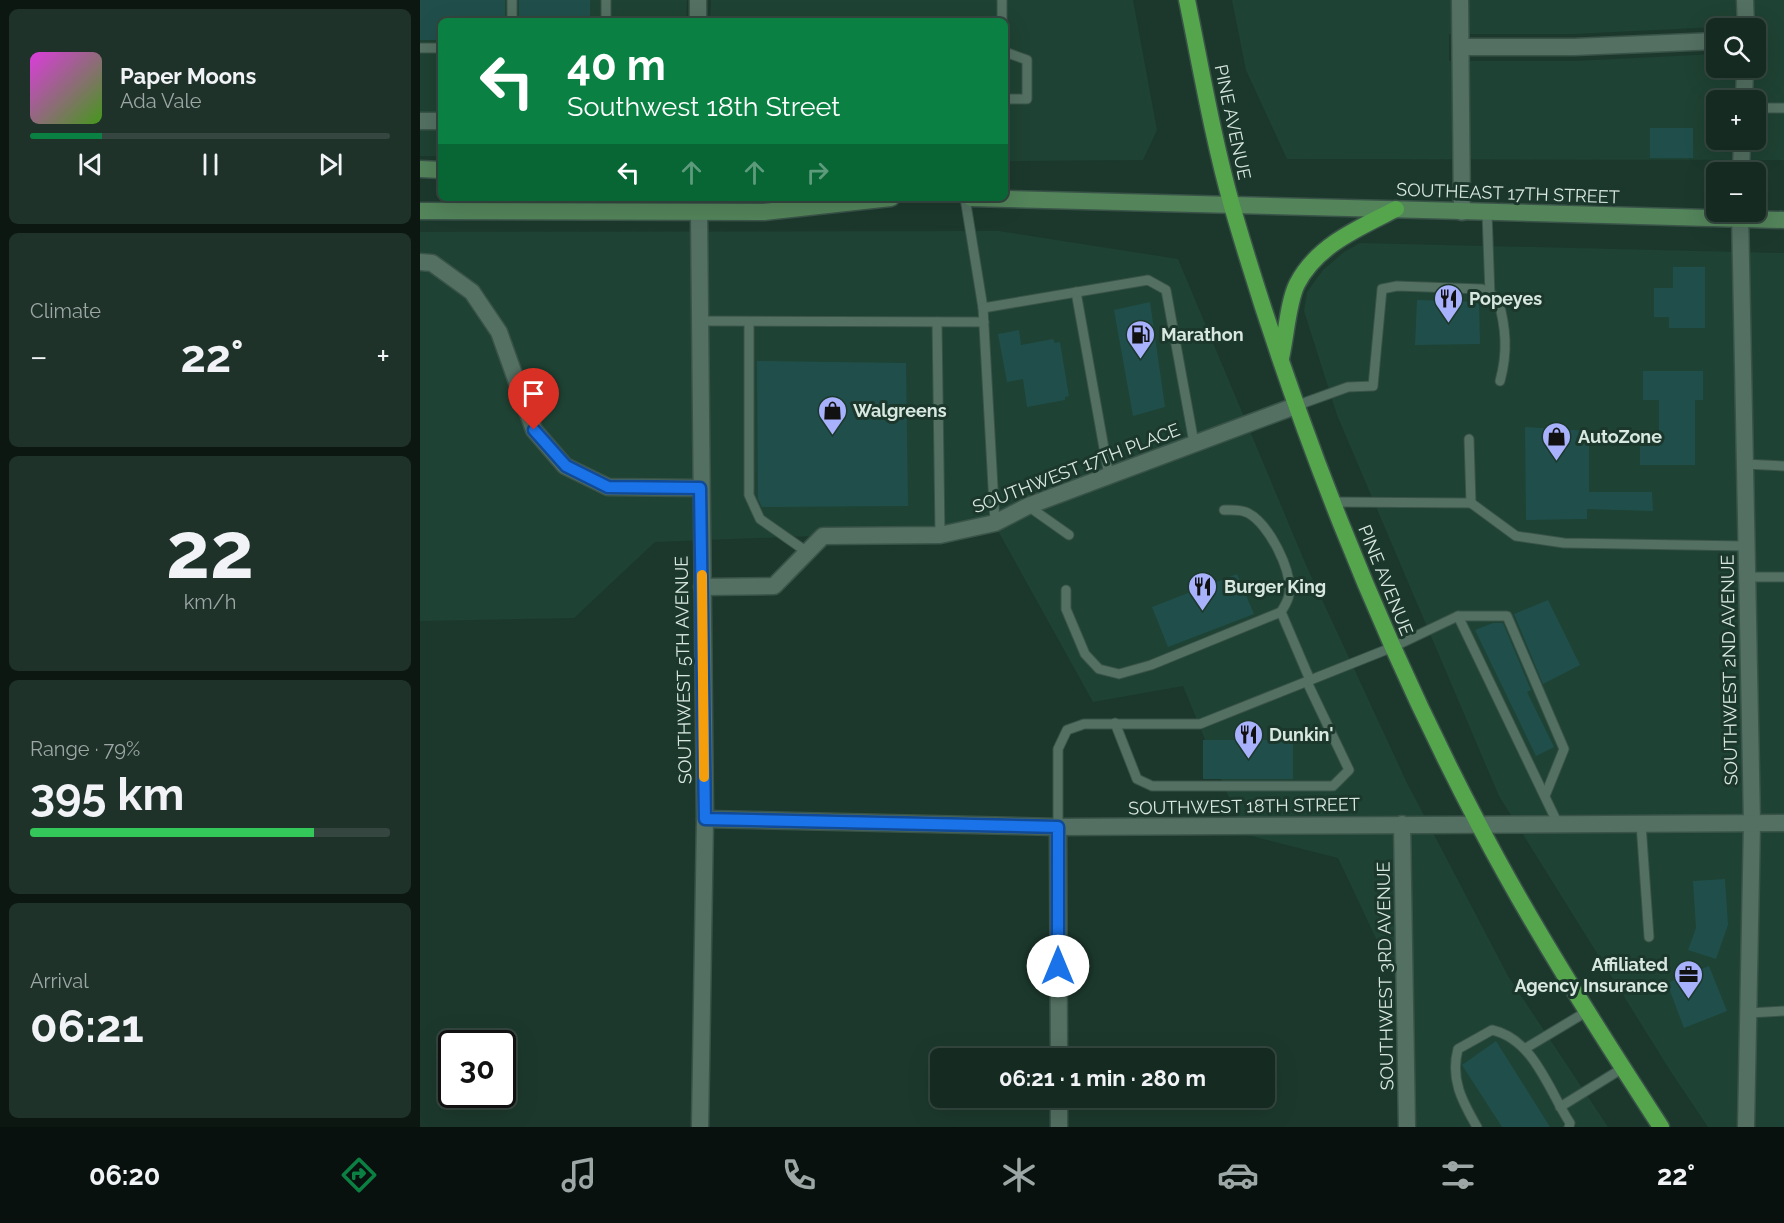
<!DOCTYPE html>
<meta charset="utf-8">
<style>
:root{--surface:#152a21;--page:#1e322a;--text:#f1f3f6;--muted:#9da7a5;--line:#34463f;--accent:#0b8043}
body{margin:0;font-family:Raleway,sans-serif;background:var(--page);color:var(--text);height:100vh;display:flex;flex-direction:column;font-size:22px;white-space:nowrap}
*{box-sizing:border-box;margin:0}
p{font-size:20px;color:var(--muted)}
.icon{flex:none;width:33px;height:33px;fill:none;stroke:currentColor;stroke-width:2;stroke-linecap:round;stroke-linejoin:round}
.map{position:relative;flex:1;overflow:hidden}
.side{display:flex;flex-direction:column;gap:9px;padding:9px;background:#0c1712;width:420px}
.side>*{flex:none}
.hud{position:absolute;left:18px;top:18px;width:570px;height:183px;border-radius:9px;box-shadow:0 6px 24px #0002,0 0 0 2px var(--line);background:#0b8043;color:#fff;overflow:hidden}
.tools{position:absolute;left:1286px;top:18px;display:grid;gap:12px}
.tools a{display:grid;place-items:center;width:60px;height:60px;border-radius:9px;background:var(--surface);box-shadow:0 6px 24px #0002,0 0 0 2px var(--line);font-size:30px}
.speed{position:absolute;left:18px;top:1030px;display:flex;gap:12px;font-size:30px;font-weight:700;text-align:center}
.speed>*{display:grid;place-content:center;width:78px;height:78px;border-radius:50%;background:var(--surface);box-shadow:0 6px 24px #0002,0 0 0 2px var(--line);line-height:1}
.speed .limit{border:3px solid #111;border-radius:9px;background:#fff;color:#111}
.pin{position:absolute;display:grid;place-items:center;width:51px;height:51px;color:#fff;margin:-62px -26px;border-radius:50% 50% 50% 0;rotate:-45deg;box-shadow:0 0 6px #0007}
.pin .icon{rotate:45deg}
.me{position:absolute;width:66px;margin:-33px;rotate:0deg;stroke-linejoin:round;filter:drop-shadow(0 0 4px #0008)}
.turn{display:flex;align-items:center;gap:21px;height:126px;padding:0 30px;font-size:27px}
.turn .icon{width:78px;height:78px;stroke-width:2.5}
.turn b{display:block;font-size:42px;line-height:51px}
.lanes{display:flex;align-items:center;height:57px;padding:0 30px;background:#0003;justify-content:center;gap:30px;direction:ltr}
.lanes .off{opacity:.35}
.big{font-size:45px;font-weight:700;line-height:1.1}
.side .widget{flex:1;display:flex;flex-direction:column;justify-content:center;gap:9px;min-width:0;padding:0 21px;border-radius:9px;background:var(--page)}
.side .dial{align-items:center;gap:0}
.dial b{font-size:78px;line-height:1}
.song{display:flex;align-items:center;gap:18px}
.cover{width:72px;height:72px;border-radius:9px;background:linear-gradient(135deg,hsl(300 70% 55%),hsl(100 70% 35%))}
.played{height:6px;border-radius:3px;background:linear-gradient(90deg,var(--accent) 20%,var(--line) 20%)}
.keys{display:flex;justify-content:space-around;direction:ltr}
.heat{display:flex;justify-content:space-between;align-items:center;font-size:33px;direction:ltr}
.charge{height:9px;border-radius:4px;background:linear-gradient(90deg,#34c759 79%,var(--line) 0)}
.trip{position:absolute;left:510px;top:1048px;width:345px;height:60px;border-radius:9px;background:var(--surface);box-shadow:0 6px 24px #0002,0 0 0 2px var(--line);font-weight:700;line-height:60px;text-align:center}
.tab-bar{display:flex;height:96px;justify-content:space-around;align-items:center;background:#08110d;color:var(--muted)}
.tab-bar .icon{width:42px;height:42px}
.tab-bar .selected{color:var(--accent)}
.tab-bar b{font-size:27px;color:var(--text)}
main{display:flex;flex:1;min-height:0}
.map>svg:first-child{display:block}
.built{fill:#1e4233;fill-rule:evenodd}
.building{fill:#204f4b}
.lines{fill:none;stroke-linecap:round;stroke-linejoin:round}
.service-casing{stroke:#3a5349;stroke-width:11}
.minor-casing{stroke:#3a5349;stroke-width:19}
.secondary-casing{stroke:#3a5349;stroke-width:19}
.trunk-casing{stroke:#3a5349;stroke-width:19}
.service{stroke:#537062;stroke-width:9}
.minor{stroke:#537062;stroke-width:16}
.secondary{stroke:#53845a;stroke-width:16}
.trunk{stroke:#54a54c;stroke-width:16}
.route-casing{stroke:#114b97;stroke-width:15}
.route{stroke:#1a73e8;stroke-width:10}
.slow{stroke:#f59e0b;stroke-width:10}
.labels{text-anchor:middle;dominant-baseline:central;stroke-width:6;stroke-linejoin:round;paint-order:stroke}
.street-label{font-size:18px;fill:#d8e8e0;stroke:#1c382c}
.poi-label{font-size:18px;font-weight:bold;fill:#d8e8e0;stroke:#1c382c;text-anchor:start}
</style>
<main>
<section class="side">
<div class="widget">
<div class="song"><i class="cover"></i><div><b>Paper Moons</b><p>Ada Vale</p></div></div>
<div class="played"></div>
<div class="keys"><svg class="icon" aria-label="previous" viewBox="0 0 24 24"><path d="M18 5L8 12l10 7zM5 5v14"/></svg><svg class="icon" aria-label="pause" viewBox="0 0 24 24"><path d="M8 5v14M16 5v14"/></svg><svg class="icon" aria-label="next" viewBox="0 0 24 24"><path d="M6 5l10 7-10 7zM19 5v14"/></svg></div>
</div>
<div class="widget"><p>Climate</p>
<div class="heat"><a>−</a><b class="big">22°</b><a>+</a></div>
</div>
<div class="widget dial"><b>22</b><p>km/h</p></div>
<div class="widget"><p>Range · 79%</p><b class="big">395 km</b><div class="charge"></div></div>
<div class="widget"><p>Arrival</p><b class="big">06:21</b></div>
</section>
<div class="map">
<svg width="1364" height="1127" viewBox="0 0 1364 1127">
<rect width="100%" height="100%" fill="#1c382c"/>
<!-- built -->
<g class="built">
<path d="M0 0H267L266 21H21V156H0Z"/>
<path d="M291 0H713L737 130 723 160 585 161V21H290Z"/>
<path d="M812 0H1364V160L867 159 826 70ZM1337 25 1338 52H1335V68H1296V54L1155 61H1029V34H1154ZM1296 100H1335V140H1296Z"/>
<path d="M579 231 758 259 886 565 987 783 1088 976 1188 1127H980L979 987 918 858 824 834 763 686 673 702 577 529 235 542 154 618 0 621V232Z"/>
<path d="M940 243 1364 253V1127H1288L1251 1072 1079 796 917 415 884 311 887 292 903 270 924 252Z"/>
</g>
<!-- building -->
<g class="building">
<path d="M0 0H85V21H21V40H0Z"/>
<rect x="99" y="0" width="71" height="21"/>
<rect x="1230" y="128" width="43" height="30"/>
<path d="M1253 267H1285V328H1249V317H1234V288H1253Z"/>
<path d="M997 300 1059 302 1060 344 995 345Z"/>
<path d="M730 302 745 407 713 416 694 310Z"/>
<path d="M599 330 601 345 633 339 635 343 640 342 649 396 645 397V400L607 407 603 379 587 382 578 334Z"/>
<path d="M337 361 486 363 488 506 342 507 338 499Z"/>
<path d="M1223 371H1283V400H1275V465H1220V446H1239V400H1223Z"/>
<path d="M1105 427 1169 431V492H1232L1233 511 1167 509V519L1106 520Z"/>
<path d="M817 574 834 614 748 647 732 607Z"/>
<path d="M1128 600 1160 665 1123 684 1094 614Z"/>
<path d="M1073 623H1083L1111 690 1107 692 1134 747 1116 756 1055 630Z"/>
<rect x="783" y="740" width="90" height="39"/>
<path d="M1305 879 1308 925 1296 959 1268 950 1276 928 1273 881Z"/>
<path d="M1289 966 1307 1011 1264 1028 1247 983Z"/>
<path d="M1076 1041 1130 1127H1082L1042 1065Z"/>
</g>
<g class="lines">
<defs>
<g id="service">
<path d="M92 0V21"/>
<path d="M186 0V21"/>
<path d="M582 21V0"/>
<path d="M0 48H21"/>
<path d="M585 52 607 60V99H585"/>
<path d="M1335 108H1364"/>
<path d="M545 198 563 308 575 523"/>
<path d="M1067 213 1070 295"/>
<path d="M656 292 689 476"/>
<path d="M563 308 728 280 746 290 774 443"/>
<path d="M279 321 564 322"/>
<path d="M329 322V495L340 519 387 552"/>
<path d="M517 322 520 535"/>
<path d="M878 405 928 387 953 386 962 289 977 286 1062 289 1078 299C1086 328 1088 352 1080 381"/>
<path d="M1324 464 1364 466"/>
<path d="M914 502 1051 503 1049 439"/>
<path d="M1051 503 1096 536 1144 543 1326 546"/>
<path d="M608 506 649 535"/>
<path d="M1326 577H1364"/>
<path d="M646 590V609L665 654 679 669 699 674 731 665 861 612C864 607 868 601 869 595 873 571 849 524 828 513 821 509 812 510 804 510"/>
<path d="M861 612 890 680"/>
<path d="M1038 616H1087L1144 749 1125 796"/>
<path d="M695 723 717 779 732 786H913L929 770 887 682"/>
<path d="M1221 824 1229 937"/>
<path d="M638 827V749L647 730 664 724H780L973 647 1038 616 1138 824"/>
<path d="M1328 1013 1364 1011"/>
<path d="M1106 1048 1166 1012"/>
<path d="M1140 1107 1203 1068"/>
<path d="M1057 1127C1042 1101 1030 1079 1038 1049L1072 1030C1114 1039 1129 1091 1150 1123L1149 1127"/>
</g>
<g id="minor">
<path d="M1040 0 1042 212"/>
<path d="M1325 0 1326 28"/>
<path d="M278 21V0"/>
<path d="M1041 47H1154L1296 41"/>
<path d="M1324 100 1325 68"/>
<path d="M0 121H21"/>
<path d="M1321 172 1322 140"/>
<path d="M1320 212 1332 823 1326 1127"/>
<path d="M279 213 285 819 280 1127"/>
<path d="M0 262 12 263 52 292 79 332 114 430 145 466 188 487 280 488"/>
<path d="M282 587 354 586 403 536 520 535 575 523 608 506 878 405"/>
<path d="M285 819 638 827 1364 823"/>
<path d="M982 824 987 1127"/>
<path d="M638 827 639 1059"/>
<path d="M639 1098V1127"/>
</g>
<g id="secondary">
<path d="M0 169 21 170"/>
<path d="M551 198C822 203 1093 214 1364 220"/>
<path d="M0 211 344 212 471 198"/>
</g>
<g id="trunk">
<path d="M767 0C781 68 793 139 812 206 873 416 957 631 1059 825 1114 930 1177 1028 1241 1127"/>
<path d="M861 358C866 337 868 302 877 284 897 245 939 228 976 209"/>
</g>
</defs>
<!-- service casing -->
<use href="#service" class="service-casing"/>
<!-- minor casing -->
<use href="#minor" class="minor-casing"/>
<!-- secondary casing -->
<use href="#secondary" class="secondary-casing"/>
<!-- trunk casing -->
<use href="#trunk" class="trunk-casing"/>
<!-- service -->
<use href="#service" class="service"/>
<!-- minor -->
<use href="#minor" class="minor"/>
<!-- secondary -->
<use href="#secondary" class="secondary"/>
<!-- trunk -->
<use href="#trunk" class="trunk"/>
</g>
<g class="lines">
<defs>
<path id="route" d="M114 430 146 466 188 487 280 488 285 819 638 827V966"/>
</defs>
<!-- route casing -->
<use href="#route" class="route-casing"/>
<!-- route -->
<use href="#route" class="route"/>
<!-- slow -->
<path class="slow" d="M282 575 284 777"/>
</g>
<!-- icons -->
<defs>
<symbol id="restaurant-pin" viewBox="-11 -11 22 30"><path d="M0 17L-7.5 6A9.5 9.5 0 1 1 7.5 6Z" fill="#a7b1fc" stroke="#1c382c"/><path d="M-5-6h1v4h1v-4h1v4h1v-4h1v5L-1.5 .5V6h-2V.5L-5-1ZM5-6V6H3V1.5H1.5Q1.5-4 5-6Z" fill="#111"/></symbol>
<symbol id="fuel-pin" viewBox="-11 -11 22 30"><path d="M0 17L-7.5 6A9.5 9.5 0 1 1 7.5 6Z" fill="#a7b1fc" stroke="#1c382c"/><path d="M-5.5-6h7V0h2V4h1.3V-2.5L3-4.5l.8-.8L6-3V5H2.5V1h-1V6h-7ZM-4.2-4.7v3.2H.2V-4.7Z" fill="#111"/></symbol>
<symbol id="shop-pin" viewBox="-11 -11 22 30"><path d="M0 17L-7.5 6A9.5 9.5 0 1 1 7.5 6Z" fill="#a7b1fc" stroke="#1c382c"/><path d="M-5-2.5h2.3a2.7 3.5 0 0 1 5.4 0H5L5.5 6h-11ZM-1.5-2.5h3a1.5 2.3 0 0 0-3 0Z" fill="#111"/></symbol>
<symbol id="office-pin" viewBox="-11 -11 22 30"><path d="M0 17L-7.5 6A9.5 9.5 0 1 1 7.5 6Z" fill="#a7b1fc" stroke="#1c382c"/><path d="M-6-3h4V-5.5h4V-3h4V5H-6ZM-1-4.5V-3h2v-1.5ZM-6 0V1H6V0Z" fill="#111"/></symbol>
</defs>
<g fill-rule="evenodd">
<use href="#restaurant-pin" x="1012" y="282" width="33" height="45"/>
<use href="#fuel-pin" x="704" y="318" width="33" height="45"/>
<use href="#shop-pin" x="396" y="394" width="33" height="45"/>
<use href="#shop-pin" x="1120" y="420" width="33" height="45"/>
<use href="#restaurant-pin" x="766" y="570" width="33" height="45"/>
<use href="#restaurant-pin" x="812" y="718" width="33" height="45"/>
<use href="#office-pin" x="1252" y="958" width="33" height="45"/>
</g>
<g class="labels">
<!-- street labels -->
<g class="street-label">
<text transform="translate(813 122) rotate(78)">PINE AVENUE</text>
<text transform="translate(1088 193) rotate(2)">SOUTHEAST 17TH STREET</text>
<text transform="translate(656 468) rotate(-21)">SOUTHWEST 17TH PLACE</text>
<text transform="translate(966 580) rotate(68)">PINE AVENUE</text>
<text transform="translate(263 670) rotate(-91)">SOUTHWEST 5TH AVENUE</text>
<text transform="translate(1309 670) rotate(-91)">SOUTHWEST 2ND AVENUE</text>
<text transform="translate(824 806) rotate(-1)">SOUTHWEST 18TH STREET</text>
<text transform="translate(965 976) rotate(-91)">SOUTHWEST 3RD AVENUE</text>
</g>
<!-- poi labels -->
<g class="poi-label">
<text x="1049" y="298">Popeyes</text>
<text x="741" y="334">Marathon</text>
<text x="433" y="410">Walgreens</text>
<text x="1158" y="436">AutoZone</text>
<text x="804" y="586">Burger King</text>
<text x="849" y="734">Dunkin'</text>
<text x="1248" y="964" text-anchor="end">Affiliated<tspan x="1248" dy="21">Agency Insurance</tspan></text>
</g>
</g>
</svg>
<div class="tools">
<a><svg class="icon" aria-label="search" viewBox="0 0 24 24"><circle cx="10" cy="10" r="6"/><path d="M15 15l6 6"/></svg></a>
<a>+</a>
<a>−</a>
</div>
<div class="speed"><div class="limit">30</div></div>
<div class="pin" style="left:114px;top:430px;background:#d93025"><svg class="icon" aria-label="arrive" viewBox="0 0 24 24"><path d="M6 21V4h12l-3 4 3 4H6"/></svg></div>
<svg class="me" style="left:638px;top:966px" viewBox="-20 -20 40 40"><circle r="19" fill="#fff"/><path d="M0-13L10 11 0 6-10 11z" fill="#1a73e8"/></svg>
<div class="trip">06:21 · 1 min · 280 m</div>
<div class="hud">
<div class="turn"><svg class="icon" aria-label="left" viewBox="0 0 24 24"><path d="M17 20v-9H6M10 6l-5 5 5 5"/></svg><div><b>40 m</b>Southwest 18th Street</div></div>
<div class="lanes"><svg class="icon" aria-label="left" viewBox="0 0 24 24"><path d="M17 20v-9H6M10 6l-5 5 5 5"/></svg><svg class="icon off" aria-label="ahead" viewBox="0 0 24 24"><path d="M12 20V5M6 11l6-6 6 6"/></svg><svg class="icon off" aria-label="ahead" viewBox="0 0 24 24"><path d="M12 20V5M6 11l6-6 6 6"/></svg><svg class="icon off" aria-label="right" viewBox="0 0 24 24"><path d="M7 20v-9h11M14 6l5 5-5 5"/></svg></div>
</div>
</div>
</main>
<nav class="tab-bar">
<b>06:20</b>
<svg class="icon selected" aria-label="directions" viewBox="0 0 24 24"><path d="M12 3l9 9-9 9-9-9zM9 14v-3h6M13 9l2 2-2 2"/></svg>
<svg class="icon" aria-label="music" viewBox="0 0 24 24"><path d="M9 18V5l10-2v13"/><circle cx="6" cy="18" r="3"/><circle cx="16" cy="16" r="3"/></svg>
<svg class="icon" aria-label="phone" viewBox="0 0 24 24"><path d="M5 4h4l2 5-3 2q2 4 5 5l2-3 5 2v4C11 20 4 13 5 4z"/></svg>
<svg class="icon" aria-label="climate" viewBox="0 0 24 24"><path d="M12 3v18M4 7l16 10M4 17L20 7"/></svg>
<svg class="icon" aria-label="car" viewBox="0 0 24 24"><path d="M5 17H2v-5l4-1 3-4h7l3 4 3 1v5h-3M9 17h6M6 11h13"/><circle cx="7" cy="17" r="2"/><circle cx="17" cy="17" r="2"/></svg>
<svg class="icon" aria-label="filters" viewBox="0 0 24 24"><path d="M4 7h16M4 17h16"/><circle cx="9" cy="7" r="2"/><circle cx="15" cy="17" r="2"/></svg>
<b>22°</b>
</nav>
